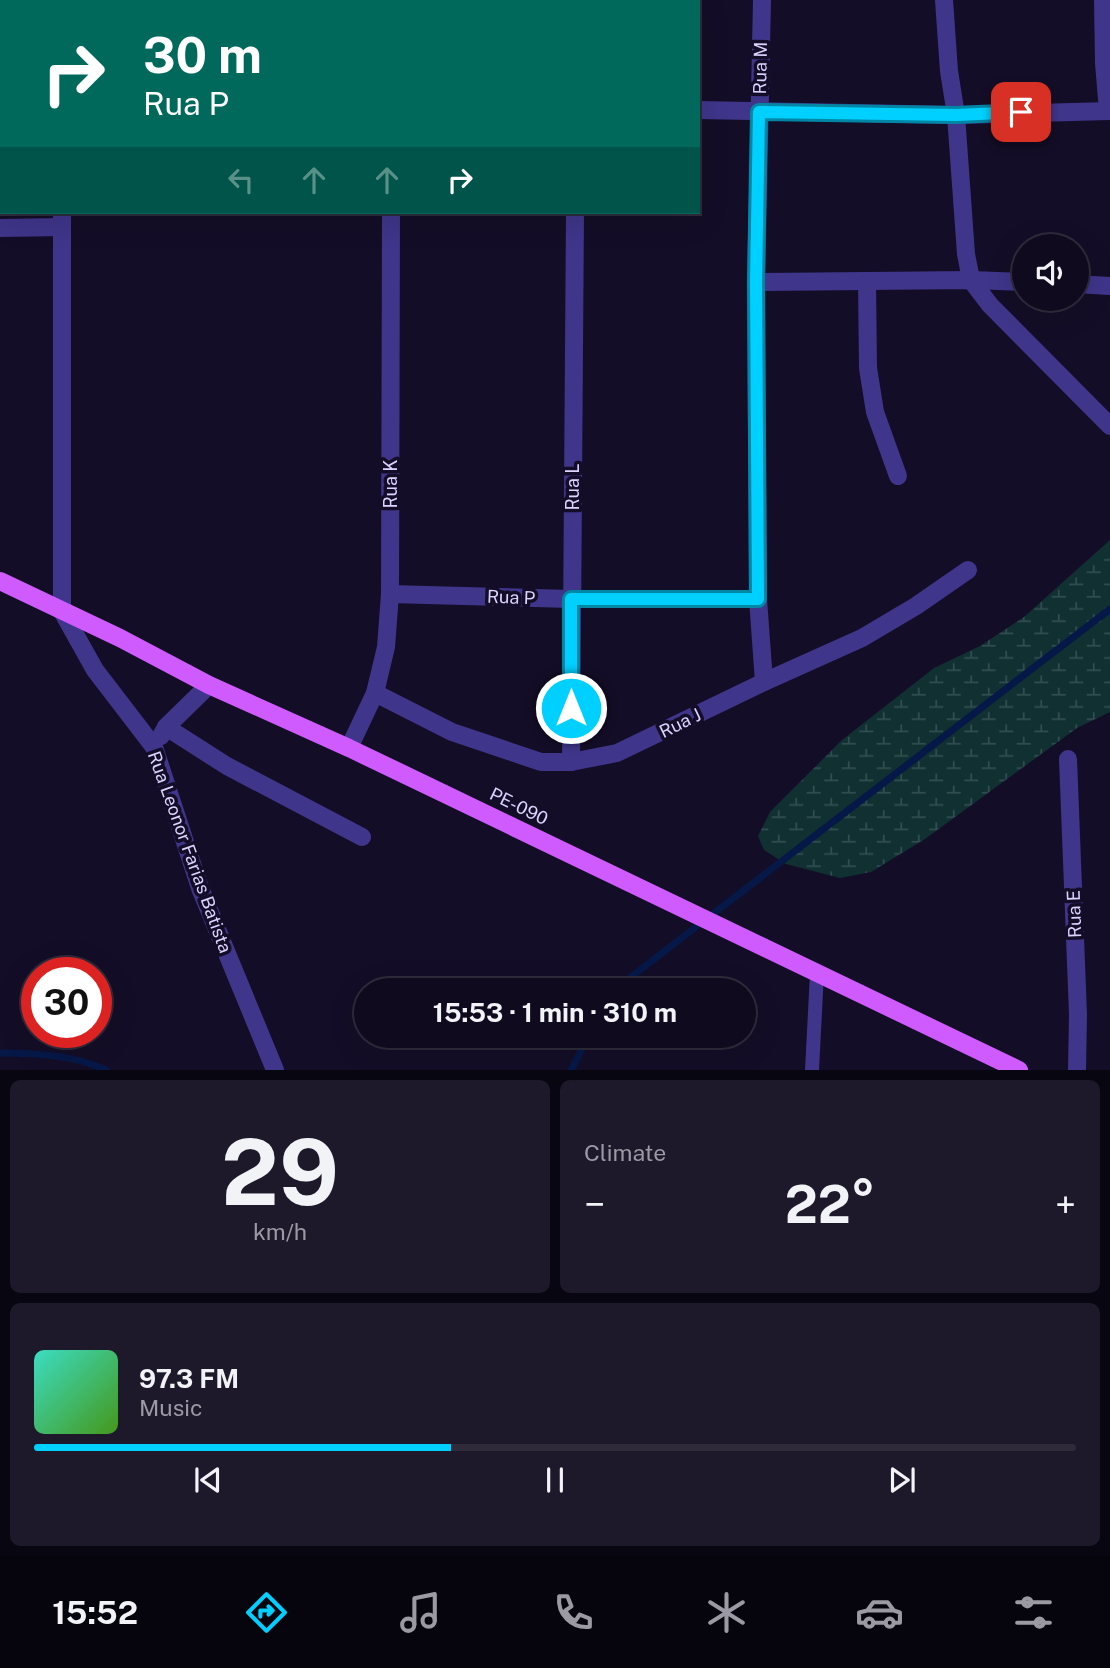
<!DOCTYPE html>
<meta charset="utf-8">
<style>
:root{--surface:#0f0a1d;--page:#1d182a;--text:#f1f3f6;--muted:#9b9aa4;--line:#2f2b3b;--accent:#00d0ff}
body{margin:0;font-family:"Public Sans",sans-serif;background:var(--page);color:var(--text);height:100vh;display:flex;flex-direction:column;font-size:26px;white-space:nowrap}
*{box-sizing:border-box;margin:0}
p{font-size:23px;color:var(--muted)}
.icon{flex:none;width:38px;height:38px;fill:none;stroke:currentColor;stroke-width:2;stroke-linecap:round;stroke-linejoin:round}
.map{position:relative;height:1070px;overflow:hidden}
.panel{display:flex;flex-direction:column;gap:10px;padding:10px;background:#080610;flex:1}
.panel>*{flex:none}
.top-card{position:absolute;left:0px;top:0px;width:700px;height:214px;box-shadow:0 7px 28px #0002,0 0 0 2px var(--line);background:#00695c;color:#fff;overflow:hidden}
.buttons{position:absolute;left:1012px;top:234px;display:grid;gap:14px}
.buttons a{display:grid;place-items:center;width:77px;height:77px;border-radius:50%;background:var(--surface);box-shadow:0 7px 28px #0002,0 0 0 2px var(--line);font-size:35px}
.speed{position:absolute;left:21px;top:957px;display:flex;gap:14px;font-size:35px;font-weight:700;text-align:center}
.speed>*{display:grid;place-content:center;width:91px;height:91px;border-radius:50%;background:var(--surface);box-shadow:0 7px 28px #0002,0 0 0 2px var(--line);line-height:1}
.speed .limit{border:10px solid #d22;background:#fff;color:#111}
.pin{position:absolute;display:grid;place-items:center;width:60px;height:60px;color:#fff;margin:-30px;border-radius:14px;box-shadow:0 4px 10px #0006}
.me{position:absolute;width:77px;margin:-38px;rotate:0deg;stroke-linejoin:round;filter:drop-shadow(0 0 5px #0008)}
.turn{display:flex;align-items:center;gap:24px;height:147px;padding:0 28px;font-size:32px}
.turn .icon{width:91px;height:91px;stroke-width:2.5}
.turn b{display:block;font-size:49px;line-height:60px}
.lanes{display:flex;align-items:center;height:66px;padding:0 28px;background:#0003;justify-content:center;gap:35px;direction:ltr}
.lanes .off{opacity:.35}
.big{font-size:52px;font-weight:700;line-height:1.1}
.panel .tile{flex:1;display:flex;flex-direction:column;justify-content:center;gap:10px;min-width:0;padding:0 24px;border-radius:10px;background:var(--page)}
.panel .dial{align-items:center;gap:0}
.dial b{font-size:91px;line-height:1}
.song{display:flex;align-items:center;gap:21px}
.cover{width:84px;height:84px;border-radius:10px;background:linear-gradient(135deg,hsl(170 70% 55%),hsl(100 70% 35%))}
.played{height:7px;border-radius:4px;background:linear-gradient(90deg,var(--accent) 40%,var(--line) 40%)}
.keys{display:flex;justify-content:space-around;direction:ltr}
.heat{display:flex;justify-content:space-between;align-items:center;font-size:38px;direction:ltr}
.panel .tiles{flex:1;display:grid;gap:10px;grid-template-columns:1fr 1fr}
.tile:last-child{grid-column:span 2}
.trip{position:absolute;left:354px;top:978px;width:402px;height:70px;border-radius:35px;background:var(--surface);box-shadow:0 7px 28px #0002,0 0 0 2px var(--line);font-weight:700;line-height:70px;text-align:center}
.tab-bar{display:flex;height:112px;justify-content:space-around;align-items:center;background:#06040c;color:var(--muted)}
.tab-bar .icon{width:49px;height:49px}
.tab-bar .current{color:var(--accent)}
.tab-bar b{font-size:32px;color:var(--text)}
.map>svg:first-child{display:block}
.wetland{fill:url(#wetland-marsh)}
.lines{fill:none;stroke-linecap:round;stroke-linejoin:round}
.stream{stroke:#061848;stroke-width:7}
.lane{stroke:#3f358a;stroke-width:14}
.street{stroke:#3f358a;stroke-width:18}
.primary{stroke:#cf5bff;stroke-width:18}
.route-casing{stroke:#0087a6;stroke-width:18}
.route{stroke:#00d0ff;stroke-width:12}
.labels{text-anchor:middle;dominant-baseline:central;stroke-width:7;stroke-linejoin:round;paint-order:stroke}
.street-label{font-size:18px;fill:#dcd4ff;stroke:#140d27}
</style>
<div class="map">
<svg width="1110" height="1070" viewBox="0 0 1110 1070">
<defs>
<pattern id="wetland-marsh" width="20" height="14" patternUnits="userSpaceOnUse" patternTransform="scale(1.75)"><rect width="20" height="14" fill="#103032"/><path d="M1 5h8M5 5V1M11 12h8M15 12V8" fill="none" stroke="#324d51"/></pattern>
</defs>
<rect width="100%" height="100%" fill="#140d27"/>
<!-- wetland -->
<path class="wetland" d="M1110 540V712L1077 728 925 839 871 872 840 878 786 864 764 850 758 836 770 812 842 740 934 668 980 646 1024 617Z"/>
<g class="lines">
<!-- stream -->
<g class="stream">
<path d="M614 990 1110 609"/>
<path d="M0 1053C35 1053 74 1055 106 1070"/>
<path d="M571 1070 589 1036"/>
</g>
<!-- lane -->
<path class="lane" d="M812 1070 817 973"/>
<!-- street -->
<g class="street">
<path d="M62 0V2"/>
<path d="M390 0V2"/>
<path d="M762 0 756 282 758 599 764 682"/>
<path d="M944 0 949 71 956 115 966 254 971 280 990 305 1110 426"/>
<path d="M1103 0 1104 63 1108 111"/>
<path d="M576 2V0"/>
<path d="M0 57H2"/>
<path d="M698 110 956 115 1110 111"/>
<path d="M62 212V611L95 670 154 747 200 888 275 1070"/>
<path d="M0 228 62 227"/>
<path d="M756 282 971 280 1024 282"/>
<path d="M867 282 868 368 875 412 898 476"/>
<path d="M1076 284 1110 286"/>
<path d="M390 594 571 599H758"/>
<path d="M375 693 452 732 541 762H571L617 753 764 682 862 638 916 606 968 570"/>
<path d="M166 727 227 766 362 837"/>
<path d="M161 736 166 727 209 685"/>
<path d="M349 748 375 693 386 647 390 594 391 212"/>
<path d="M1068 759 1078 1014 1077 1070"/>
<path d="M571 762 575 212"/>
</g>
<!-- primary -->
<path class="primary" d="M0 581 120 638 209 685 349 748 1019 1070"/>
</g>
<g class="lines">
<defs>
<path id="route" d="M571 708V599H758L756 282 759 112 956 115 1021 112"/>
</defs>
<!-- route casing -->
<use href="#route" class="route-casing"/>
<!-- route -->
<use href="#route" class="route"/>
</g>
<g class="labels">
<!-- street labels -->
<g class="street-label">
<text transform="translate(760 68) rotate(-89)">Rua M</text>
<text transform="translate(390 484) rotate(-90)">Rua K</text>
<text transform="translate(572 487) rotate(-90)">Rua L</text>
<text transform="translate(511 597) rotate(2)">Rua P</text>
<text transform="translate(680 723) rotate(-26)">Rua J</text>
<text transform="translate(519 806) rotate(26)">PE-090</text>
<text transform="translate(190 852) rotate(70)">Rua Leonor Farias Batista</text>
<text transform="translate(1074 914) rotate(-92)">Rua E</text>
</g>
</g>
</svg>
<div class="buttons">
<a><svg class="icon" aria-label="sound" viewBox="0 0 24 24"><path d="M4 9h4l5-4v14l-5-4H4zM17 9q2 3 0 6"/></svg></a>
</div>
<div class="speed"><div class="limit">30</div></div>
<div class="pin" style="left:1021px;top:112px;background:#d93025"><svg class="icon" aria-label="arrive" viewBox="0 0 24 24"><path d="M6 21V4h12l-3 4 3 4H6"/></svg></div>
<svg class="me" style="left:571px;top:708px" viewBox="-20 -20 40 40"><circle r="17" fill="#00d0ff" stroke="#fff" stroke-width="3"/><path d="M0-11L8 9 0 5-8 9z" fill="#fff"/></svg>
<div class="trip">15:53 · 1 min · 310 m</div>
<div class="top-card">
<div class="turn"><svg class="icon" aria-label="right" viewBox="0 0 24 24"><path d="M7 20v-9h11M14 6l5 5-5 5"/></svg><div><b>30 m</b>Rua P</div></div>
<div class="lanes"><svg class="icon off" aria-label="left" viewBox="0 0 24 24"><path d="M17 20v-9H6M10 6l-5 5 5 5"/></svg><svg class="icon off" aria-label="ahead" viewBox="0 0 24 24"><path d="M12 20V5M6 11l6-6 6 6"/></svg><svg class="icon off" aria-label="ahead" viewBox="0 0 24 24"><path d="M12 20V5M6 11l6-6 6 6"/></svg><svg class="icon" aria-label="right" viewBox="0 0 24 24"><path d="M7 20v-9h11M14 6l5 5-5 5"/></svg></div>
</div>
</div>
<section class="panel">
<div class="tiles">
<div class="tile dial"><b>29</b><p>km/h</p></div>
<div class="tile"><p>Climate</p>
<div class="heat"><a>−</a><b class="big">22°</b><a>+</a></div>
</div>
<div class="tile">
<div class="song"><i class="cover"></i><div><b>97.3 FM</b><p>Music</p></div></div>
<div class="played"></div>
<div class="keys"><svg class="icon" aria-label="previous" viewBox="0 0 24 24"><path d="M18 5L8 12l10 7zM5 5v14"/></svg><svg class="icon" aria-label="pause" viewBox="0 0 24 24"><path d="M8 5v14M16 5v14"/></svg><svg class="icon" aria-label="next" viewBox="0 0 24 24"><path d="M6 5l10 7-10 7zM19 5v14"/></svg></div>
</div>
</div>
</section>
<nav class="tab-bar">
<b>15:52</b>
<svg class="icon current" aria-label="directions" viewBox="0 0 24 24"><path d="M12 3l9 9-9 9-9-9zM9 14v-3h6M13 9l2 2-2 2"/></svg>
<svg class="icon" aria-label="music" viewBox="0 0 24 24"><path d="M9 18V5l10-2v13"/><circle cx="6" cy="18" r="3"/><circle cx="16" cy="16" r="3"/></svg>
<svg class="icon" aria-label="phone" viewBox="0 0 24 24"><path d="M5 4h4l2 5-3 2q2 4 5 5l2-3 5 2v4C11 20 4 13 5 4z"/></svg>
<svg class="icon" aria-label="climate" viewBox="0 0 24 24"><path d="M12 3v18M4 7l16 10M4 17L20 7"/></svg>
<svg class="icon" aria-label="car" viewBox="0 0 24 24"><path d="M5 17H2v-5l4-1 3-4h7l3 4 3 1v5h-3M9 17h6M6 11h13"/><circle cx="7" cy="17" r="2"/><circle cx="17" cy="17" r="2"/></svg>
<svg class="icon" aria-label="filters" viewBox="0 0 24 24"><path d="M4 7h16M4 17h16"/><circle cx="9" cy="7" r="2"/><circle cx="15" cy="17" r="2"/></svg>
</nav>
